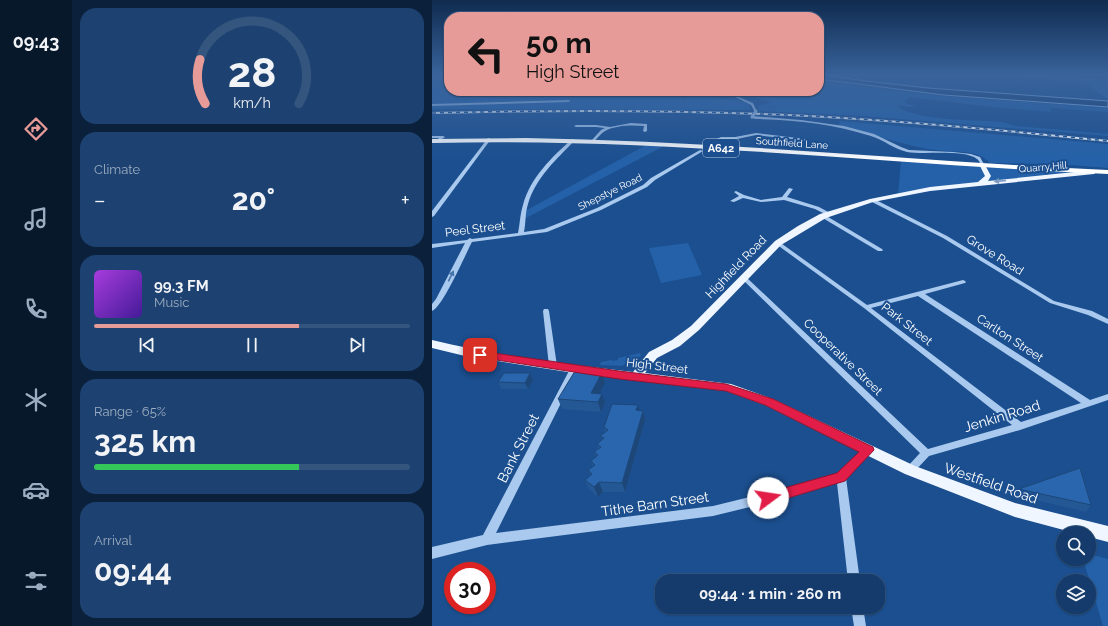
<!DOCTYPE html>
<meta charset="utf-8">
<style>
:root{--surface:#143b6b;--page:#1d4271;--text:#f1f3f6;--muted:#9dadc1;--line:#33557e;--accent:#e69b98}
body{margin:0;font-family:Raleway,sans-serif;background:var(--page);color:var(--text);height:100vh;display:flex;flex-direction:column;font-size:15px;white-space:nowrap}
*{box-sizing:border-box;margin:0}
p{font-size:13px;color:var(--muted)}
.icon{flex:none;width:22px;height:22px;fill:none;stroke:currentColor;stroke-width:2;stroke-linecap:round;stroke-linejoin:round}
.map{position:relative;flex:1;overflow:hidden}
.panel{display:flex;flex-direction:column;gap:8px;padding:8px;background:#0b203b;width:360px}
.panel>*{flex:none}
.guide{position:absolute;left:12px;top:12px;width:380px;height:84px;border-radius:16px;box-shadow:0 1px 3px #0004,0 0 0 1px var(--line);background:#e69b98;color:#111;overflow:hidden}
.tools{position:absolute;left:624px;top:526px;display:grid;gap:8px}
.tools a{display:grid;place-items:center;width:40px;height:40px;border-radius:50%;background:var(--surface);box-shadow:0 1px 3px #0004,0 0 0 1px var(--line);font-size:20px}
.speed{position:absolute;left:12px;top:562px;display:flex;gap:8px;font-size:20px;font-weight:700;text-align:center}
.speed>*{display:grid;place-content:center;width:52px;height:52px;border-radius:50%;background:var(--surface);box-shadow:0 1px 3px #0004,0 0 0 1px var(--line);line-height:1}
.speed .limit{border:6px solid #d22;background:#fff;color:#111}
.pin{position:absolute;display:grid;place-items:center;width:34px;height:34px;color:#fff;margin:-17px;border-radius:8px;box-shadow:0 2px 6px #0006}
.me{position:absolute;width:44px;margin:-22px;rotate:76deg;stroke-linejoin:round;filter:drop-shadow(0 0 3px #0008)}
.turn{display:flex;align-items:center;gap:14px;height:84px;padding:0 16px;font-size:18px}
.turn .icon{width:52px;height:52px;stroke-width:2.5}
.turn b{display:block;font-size:28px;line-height:34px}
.big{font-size:30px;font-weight:700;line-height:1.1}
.panel .card{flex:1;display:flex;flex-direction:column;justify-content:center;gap:6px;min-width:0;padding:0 14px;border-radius:16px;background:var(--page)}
.panel .dial{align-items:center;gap:0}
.dial svg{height:104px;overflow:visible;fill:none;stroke:var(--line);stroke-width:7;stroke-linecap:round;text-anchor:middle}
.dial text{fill:var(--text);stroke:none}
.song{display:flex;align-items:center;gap:12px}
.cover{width:48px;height:48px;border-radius:6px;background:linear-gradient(135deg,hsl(280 70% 55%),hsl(260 70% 35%))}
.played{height:4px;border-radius:2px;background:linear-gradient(90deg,var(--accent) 65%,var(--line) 65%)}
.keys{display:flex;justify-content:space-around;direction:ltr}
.heat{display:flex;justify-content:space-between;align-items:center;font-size:22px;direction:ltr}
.charge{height:6px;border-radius:3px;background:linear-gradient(90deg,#34c759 65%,var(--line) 0)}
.trip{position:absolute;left:223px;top:574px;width:230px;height:40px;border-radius:16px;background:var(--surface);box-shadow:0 1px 3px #0004,0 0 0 1px var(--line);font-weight:700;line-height:40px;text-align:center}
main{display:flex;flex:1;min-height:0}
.tab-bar{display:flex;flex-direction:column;width:72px;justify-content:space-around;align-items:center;background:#08182b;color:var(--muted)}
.tab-bar .icon{width:28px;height:28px}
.tab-bar .on{color:var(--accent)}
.tab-bar b{font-size:18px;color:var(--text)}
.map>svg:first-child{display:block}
.green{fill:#2461a8}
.water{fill:#123a6d;stroke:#9cc4f0}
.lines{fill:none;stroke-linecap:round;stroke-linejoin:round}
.minor{fill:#a9c9ee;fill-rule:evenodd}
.major{fill:#f0f6ff;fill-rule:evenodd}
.highway{fill:#fff;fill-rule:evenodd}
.rail-casing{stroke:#fff;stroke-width:2}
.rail{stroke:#1b4f8f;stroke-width:1.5;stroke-dasharray:4;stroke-linecap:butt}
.minor-bridge{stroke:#a9c9ee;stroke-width:3}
.wall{fill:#245895}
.shaded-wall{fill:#1d4779}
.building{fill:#2a66ad;stroke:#1d4779}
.oneway{fill:#7b9ac1}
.oneway2{fill:#4674ac}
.route{fill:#e11d48;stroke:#92132f}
.labels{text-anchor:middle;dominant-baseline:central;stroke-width:4;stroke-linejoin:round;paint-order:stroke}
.far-street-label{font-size:10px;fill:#fff;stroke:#1b4f8f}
.shield{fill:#1b4f8f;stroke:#bbcadd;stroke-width:1}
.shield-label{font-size:11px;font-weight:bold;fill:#fff}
.street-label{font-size:12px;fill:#fff;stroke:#1b4f8f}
.near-street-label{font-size:14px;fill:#fff;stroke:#1b4f8f}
</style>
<main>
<nav class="tab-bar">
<b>09:43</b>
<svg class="icon on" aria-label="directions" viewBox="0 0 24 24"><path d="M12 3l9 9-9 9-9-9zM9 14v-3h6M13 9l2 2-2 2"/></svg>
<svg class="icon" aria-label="music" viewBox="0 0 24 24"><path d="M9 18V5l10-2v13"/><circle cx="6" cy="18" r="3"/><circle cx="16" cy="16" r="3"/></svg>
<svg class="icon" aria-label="phone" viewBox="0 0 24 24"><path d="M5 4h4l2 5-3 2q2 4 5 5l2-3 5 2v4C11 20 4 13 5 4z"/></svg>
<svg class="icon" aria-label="climate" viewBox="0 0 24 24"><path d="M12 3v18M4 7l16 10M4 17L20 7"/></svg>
<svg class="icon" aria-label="car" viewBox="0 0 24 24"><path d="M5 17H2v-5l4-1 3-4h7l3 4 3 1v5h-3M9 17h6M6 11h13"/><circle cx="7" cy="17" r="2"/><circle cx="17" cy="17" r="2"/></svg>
<svg class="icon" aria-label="filters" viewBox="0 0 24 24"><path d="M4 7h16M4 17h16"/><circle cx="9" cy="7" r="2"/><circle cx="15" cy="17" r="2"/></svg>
</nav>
<section class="panel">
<div class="card dial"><svg viewBox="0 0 100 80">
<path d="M14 69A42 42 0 1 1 86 69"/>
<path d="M14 69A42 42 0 0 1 10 35" stroke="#e69b98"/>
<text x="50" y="56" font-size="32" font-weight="700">28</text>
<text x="50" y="72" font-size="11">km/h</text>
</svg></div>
<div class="card"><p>Climate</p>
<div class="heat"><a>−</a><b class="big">20°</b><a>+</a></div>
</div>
<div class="card">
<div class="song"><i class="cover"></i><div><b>99.3 FM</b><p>Music</p></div></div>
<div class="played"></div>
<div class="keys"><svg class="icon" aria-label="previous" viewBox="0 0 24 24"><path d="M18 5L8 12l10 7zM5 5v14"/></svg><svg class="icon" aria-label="pause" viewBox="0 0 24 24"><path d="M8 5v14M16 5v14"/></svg><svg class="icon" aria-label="next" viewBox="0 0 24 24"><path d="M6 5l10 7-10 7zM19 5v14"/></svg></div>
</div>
<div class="card"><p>Range · 65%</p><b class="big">325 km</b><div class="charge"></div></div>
<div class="card"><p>Arrival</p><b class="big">09:44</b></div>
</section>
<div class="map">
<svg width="676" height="626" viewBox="0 0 676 626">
<rect width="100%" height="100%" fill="#1b4f8f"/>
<!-- green -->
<g class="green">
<path d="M0 74H17V91H225L244 95 253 100 254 98 265 96 305 100 318 105V110L0 109Z"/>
<path d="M552 74H611L676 80V99L653 83Z"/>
<path d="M387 80 407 84 521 97 676 108V112L618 108 620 112 560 107 477 97 473 102 475 104 485 106 477 107 465 105V106C488 122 542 119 570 122L583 126 676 134V136L431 116 327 111 326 106 340 102 311 95 318 91H387Z"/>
<path d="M408 121 676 144V168L625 164 558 163C544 149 530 153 512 151 477 148 441 134 407 125Z"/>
<path d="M218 143 236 144 92 219 93 211Z"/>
<path d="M469 161 662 172 466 195Z"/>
<path d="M256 243 270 275 229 283 217 248Z"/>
<path d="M208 353 209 356 190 366 168 365 169 362 180 360 181 361 186 360V358Z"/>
<path d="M657 554 676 559V626H671L651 559H657Z"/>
</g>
<!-- water -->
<path class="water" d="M387 74 433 81 496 88 676 101V107L512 95 387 79Z"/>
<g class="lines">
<!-- minor -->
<g class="minor">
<path d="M314 91H317L307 97 321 103 325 112H323L319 105 303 97 304 95Z"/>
<path d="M138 100 137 102 0 106V104Z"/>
<path d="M320 116 369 120 412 126 442 134 469 147 477 150 521 152 539 154 548 157 553 166 549 167C548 164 548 161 545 159 532 149 493 155 475 152 462 149 452 140 439 136 402 124 363 120 324 119L319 118Z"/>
<path d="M199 123 215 124V131L213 132 211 131 212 126C200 125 184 125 173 131 168 134 165 139 161 142H160V140L169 130 173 128 164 127H144L142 126 144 125H164L178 127Z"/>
<path d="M324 133 374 139 376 140 374 141 324 135 305 139 307 142 304 149 302 150 300 149 303 142 302 139H290L279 144 276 143 289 137H303Z"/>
<path d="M0 136H11L13 137 7 141 5 140 7 138H0Z"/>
<path d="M56 138 59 139 2 216 0 217V211Z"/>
<path d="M140 139 143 140C124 160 104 177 96 204 93 213 94 223 92 232L112 229 165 208 211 185 219 178 268 150 271 151 223 180 215 187 169 210 115 232 40 242C33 255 11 307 0 311V304L4 299 33 243 0 248V244L35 240 38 238 40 239 86 233C88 224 88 214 91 205 98 178 120 157 140 139Z"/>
<path d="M357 188 361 189 355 197 387 207 400 214 397 216 383 209 352 200 329 202 311 198 302 202 298 201 307 196 302 192 304 191 312 195 329 200 350 197Z"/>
<path d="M438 199H442L515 236 622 301 660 311 676 319V324L656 315 618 303 511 238 438 201Z"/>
<path d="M391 214 450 249 451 250 450 251H446L389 217 388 216Z"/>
<path d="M346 241 435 305 531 280 533 281 534 282 533 283 493 294 658 400 676 394V400L588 430 497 456 481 473 478 474 475 473 473 470 475 467 488 453 310 279 309 278 310 277H314L496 449 580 425 432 308 344 244V242ZM486 296 649 403 589 422 439 308Z"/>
<path d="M112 309H116L117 311 125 366 124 368H118L117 366 111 311Z"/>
<path d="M142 366 145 367 146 369 64 533 281 506 363 486 406 474 433 447 436 446 439 447 441 450 439 453 414 478 428 581H416L405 483 363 496 281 516 55 545 0 559V547L51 535 138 369 139 367Z"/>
<path d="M419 607H431L434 626H422Z"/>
</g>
<!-- major -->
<path class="major" d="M551 164 553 165 559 176 556 181 662 170 665 172 662 174 498 191 441 202 394 218 349 245 267 330 248 346 225 358 213 373 299 384 341 399 483 466 583 503 676 526V542L657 537V533H643L583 517 473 474 333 405 294 391 142 373 33 356 0 348V340C66 356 134 364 201 372L217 352 240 340 259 326 343 241 366 226 388 214 438 199 498 187 546 182 553 176 548 166Z"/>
<!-- highway -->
<path class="highway" d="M94 138C288 141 482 161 676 170V174C451 164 226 137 0 143V139Z"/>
<defs>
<path id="rail" d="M0 113C119 110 238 110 357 115 464 120 570 130 676 141"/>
</defs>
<!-- rail casing -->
<use href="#rail" class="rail-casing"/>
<!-- rail -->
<use href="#rail" class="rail"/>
<!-- minor-bridge -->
<path class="minor-bridge" d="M320 117 324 111"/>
</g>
<!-- wall -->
<g class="wall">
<path d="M98 373 101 380 96 389H69L66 382Z"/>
<path d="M170 373 173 383 167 394 173 403 169 412 130 409 126 399Z"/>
<path d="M207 410 211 411 213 420 193 492H171L166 497 157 489 153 480 158 475 156 470 161 467 159 461 164 457 162 452 166 448 165 444 170 440 168 436 173 432 172 427Z"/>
<path d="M587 489 659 505 654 512 583 495Z"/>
</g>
<!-- shaded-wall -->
<g class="shaded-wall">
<path d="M98 373 101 380 96 389 93 383Z"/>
<path d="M170 373 173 383 163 402 159 393Z"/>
<path d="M170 394 173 403 169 412 166 402Z"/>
<path d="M206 405 208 414 204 410Z"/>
<path d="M211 411 213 420 193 492 190 483Z"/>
<path d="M167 482 171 492 166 497 162 487Z"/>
</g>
<!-- building -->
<g class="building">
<path d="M143 371 170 373 159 393 170 394 166 402 126 399Z"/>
<path d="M72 373H98L93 383 66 382Z"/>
<path d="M180 404 206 405 204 410 211 411 190 483 167 482 162 487 153 480 160 474 156 470 163 465 159 461 166 455 162 452 169 447 165 444 172 438 168 436 176 430 172 427Z"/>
<path d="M648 468 659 505 587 489Z"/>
</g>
<!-- one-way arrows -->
<defs><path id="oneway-solid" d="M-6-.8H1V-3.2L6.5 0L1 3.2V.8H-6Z"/></defs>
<use class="oneway" href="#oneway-solid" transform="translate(568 181) rotate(175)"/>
<use class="oneway2" href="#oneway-solid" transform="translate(19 276) rotate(-64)"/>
<!-- sky -->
<linearGradient id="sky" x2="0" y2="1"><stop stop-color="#0f2b4f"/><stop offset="0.46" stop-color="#39639b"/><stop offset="1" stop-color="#39639b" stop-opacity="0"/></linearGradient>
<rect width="676" height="162" fill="url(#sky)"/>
<!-- route -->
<path class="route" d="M48 351 187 371 294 384 341 399 441 447 442 450 413 481 336 504 331 502 329 498 331 494 405 473 427 452 333 405 294 391 187 379 45 357 43 355 45 352Z"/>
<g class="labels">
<!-- far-street labels -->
<g class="far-street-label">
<text transform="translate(360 143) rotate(4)">Southfield Lane</text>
<text transform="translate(611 167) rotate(-5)">Quarry Hill</text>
<text transform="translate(178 192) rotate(-26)">Shepstye Road</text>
</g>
<!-- shield labels -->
<rect class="shield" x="271" y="139" width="36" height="18" rx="3"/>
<g class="shield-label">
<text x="289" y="148">A642</text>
</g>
<!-- street labels -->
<g class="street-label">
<text transform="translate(43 229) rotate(-7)">Peel Street</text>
<text transform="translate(563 255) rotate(32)">Grove Road</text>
<text transform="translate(304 267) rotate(-46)">Highfield Road</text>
<text transform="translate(475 324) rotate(38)">Park Street</text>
<text transform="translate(578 338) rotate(33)">Carlton Street</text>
<text transform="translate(411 357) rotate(44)">Cooperative Street</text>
<text transform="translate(225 366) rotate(7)">High Street</text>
</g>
<!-- near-street labels -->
<g class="near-street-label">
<text transform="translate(570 416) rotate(-17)">Jenkin Road</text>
<text transform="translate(86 448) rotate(-63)">Bank Street</text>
<text transform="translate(559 483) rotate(19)">Westfield Road</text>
<text transform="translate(223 504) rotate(-8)">Tithe Barn Street</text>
</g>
</g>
</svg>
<div class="tools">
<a><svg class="icon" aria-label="search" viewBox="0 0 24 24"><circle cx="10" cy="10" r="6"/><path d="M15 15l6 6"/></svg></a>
<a><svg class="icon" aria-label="layers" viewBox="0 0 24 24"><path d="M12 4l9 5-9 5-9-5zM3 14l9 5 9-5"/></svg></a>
</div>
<div class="speed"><div class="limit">30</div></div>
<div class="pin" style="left:48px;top:355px;background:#d93025"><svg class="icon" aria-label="arrive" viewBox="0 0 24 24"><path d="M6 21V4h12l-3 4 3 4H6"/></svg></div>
<svg class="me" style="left:336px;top:498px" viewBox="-20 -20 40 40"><circle r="19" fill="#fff"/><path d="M0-13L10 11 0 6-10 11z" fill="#e11d48"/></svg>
<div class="trip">09:44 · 1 min · 260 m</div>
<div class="guide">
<div class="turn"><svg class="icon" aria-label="left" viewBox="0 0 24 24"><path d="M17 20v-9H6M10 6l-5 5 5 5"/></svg><div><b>50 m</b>High Street</div></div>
</div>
</div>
</main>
